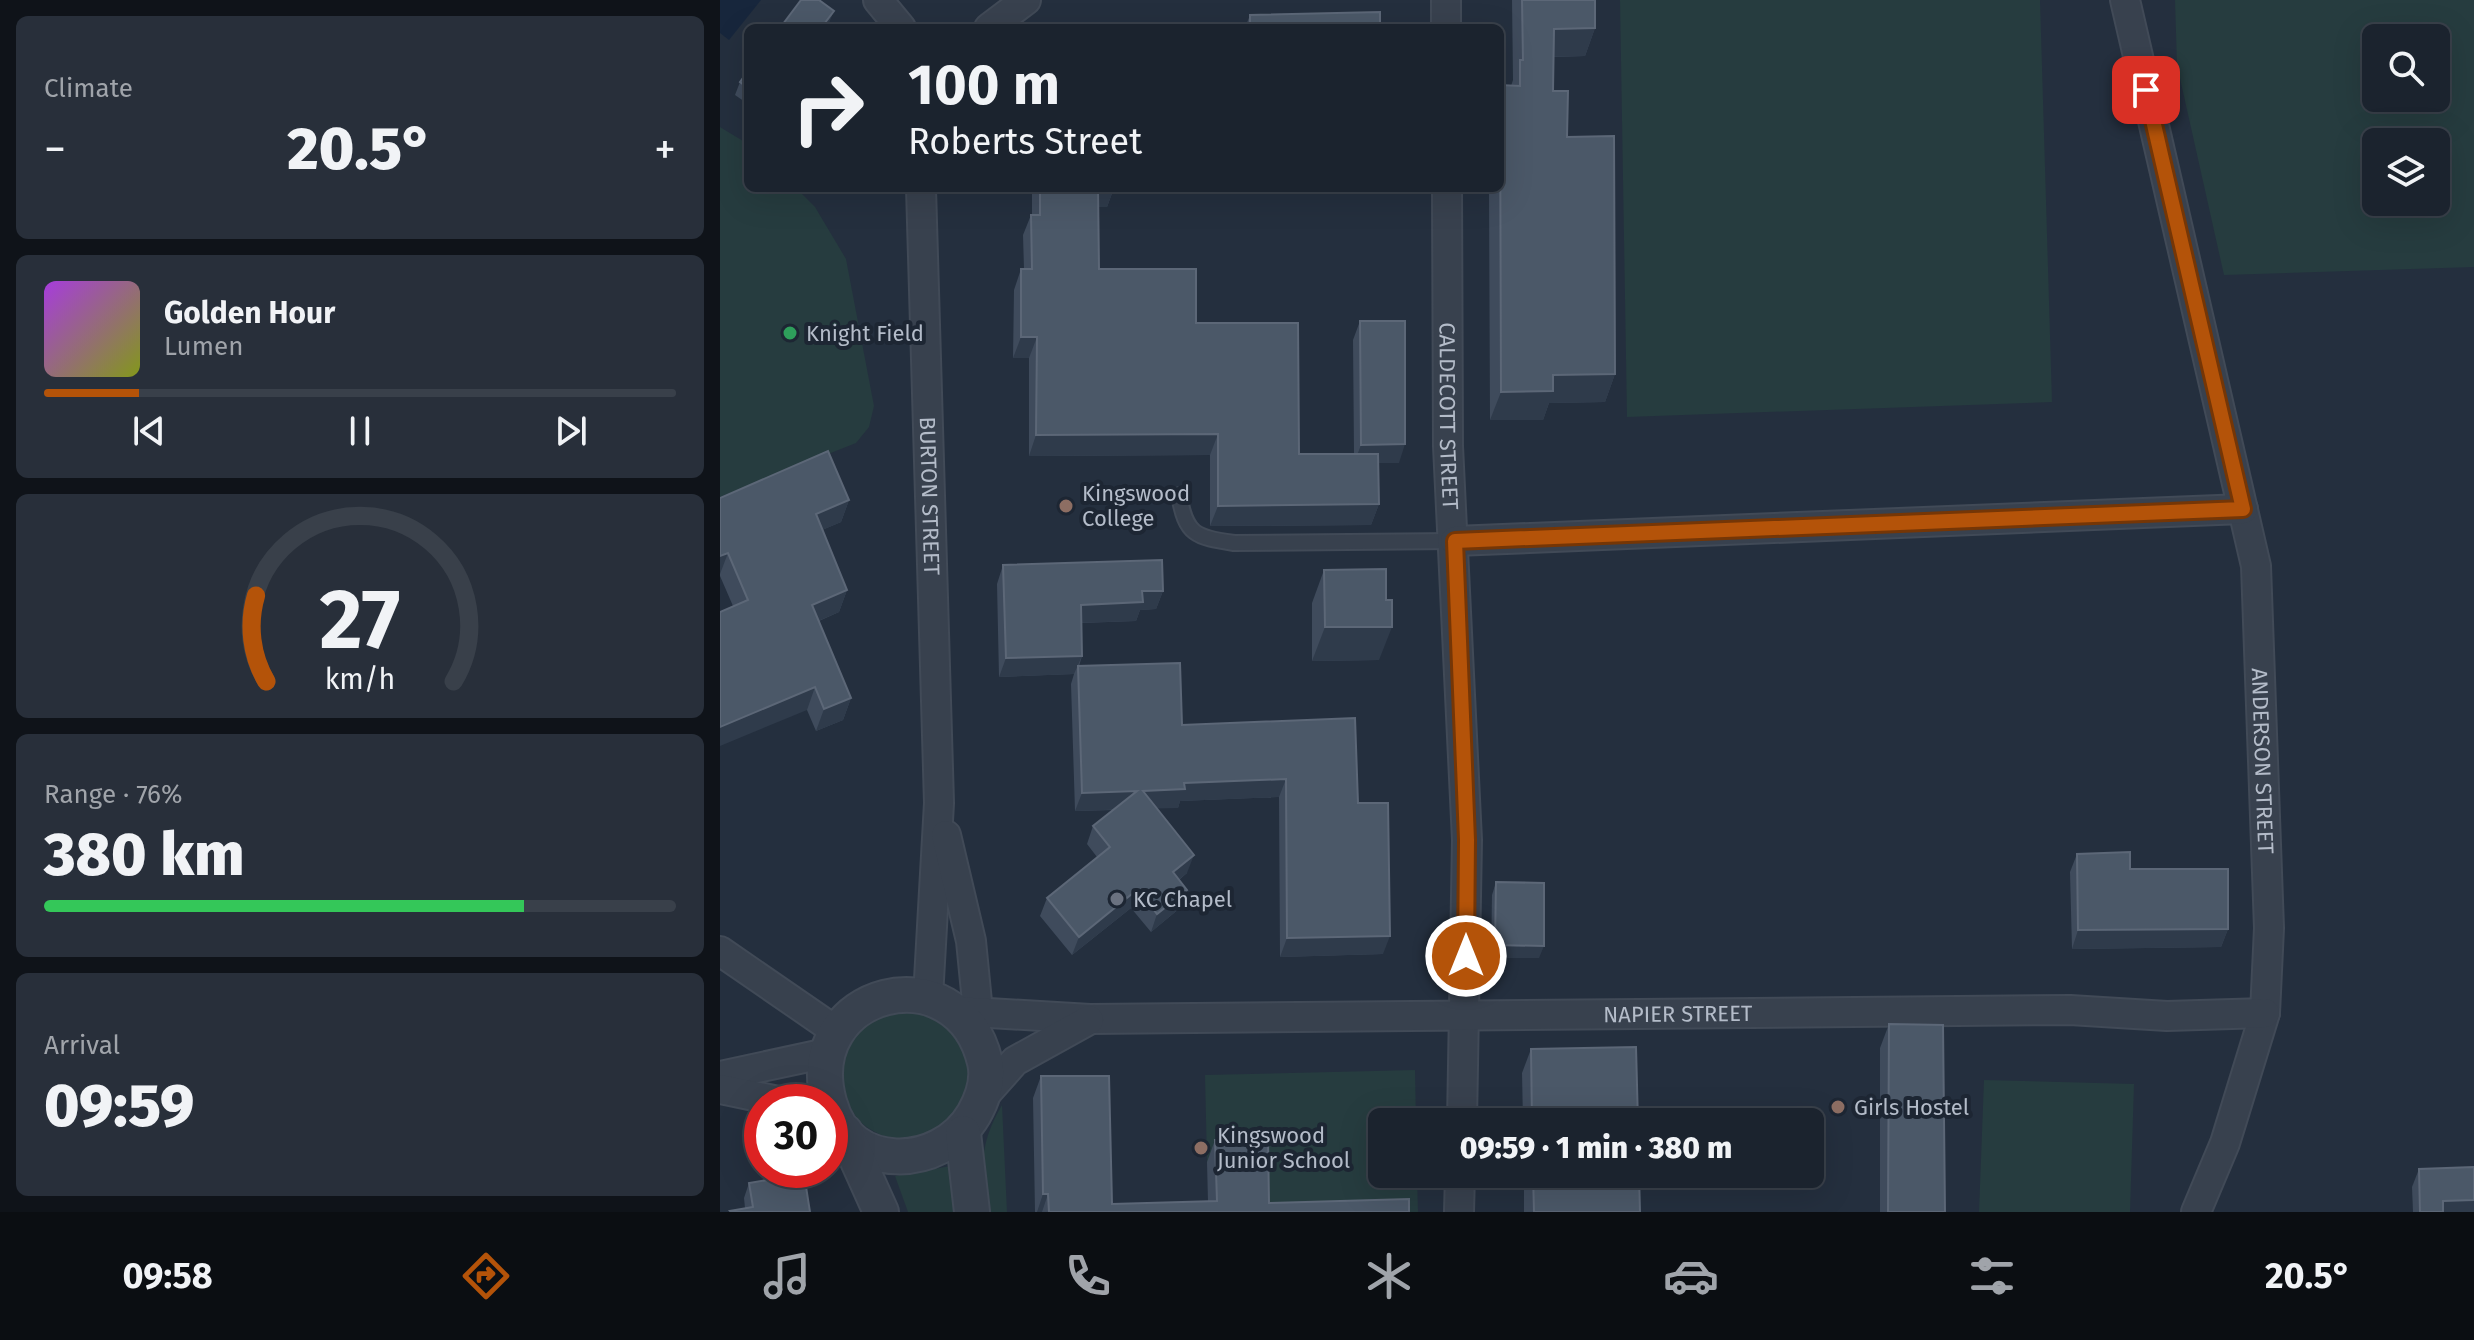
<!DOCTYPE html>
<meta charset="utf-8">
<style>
:root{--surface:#1b232e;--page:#282f3a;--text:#f1f3f6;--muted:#a0a4aa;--line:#39404a;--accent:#b45309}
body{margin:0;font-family:"Fira Sans",sans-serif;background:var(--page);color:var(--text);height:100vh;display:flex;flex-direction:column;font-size:30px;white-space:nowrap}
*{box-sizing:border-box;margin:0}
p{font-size:26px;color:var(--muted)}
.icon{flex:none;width:44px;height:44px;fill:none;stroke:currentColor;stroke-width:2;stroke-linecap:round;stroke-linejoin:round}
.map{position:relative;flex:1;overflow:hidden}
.drawer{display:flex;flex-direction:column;gap:16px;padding:16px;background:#0f1319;width:720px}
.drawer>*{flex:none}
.banner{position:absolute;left:24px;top:24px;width:760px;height:168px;border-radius:12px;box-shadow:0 8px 32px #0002,0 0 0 2px var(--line);background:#1b232e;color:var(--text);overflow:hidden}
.controls{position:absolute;left:1642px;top:24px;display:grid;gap:16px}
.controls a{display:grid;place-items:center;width:88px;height:88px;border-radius:12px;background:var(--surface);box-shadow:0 8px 32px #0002,0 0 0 2px var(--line);font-size:40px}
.speed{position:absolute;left:24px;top:1084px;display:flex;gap:16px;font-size:40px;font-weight:700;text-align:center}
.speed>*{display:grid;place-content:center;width:104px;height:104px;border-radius:50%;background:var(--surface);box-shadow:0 8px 32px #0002,0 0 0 2px var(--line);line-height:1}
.speed .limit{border:12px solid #d22;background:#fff;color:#111}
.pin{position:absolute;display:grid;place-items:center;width:68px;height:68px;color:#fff;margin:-34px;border-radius:16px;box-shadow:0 4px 12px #0006}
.me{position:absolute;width:88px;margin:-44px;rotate:0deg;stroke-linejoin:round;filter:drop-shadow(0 0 6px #0008)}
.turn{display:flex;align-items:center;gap:28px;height:168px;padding:0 32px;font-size:36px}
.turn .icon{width:104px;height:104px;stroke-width:2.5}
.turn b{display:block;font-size:56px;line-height:68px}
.big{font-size:60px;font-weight:800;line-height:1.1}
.drawer .tile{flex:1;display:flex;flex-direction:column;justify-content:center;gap:12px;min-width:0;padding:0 28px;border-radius:12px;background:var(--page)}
.drawer .dial{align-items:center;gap:0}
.dial svg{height:208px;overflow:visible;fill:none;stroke:var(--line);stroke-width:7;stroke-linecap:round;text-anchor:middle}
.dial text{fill:var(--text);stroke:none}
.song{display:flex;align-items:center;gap:24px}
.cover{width:96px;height:96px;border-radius:12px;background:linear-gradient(135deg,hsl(280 70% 55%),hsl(70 70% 35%))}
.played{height:8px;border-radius:4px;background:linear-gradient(90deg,var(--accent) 15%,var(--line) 15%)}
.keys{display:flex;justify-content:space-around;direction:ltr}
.heat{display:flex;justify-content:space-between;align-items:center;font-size:44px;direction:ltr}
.charge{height:12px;border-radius:6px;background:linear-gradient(90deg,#34c759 76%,var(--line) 0)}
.trip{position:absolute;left:648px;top:1108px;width:456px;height:80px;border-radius:12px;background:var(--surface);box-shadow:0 8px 32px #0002,0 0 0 2px var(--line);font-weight:800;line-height:80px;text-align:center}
.menu{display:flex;height:128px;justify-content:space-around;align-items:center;background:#0b0e12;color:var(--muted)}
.menu .icon{width:56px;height:56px}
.menu .on{color:var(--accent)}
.menu b{font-size:36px;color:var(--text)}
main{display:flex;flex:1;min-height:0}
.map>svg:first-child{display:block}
.green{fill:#263c3f;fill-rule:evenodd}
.water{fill:#17263c}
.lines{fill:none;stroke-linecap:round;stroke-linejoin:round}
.service-casing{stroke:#414a57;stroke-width:18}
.minor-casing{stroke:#414a57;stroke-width:32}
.tertiary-casing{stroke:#414a57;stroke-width:38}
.service{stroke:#38414e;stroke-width:14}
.minor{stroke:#38414e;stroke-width:28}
.tertiary{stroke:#38414e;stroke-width:34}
.wall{fill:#3f4b5c}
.shaded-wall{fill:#2f3b4b}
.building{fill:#4b5868;stroke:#5c6777;stroke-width:2}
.route-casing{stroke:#753606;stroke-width:20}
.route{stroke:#b45309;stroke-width:14}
.leisure-dot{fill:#2e9e5b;stroke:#1d2633;stroke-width:3}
.education-dot{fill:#8d6e63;stroke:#1d2633;stroke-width:3}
.worship-dot{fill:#6b7280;stroke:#1d2633;stroke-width:3}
.labels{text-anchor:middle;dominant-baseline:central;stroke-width:8;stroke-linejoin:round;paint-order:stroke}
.poi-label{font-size:22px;fill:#b4bcc9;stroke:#1d2633;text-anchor:start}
.street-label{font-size:22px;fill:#b4bcc9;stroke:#1d2633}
</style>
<main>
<section class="drawer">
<div class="tile"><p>Climate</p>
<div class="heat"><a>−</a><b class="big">20.5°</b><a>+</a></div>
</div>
<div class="tile">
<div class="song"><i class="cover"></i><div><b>Golden Hour</b><p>Lumen</p></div></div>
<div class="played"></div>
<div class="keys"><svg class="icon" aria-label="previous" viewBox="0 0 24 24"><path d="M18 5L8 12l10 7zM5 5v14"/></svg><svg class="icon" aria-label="pause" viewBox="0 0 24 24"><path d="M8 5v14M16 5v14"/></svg><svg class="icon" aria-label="next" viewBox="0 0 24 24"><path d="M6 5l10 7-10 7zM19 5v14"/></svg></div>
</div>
<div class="tile dial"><svg viewBox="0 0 100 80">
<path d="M14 69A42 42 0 1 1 86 69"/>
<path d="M14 69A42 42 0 0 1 10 36" stroke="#b45309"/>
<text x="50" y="56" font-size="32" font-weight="700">27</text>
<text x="50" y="72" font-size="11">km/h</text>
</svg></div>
<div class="tile"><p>Range · 76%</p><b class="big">380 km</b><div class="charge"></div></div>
<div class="tile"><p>Arrival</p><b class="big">09:59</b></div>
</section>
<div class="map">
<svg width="1754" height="1212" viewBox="0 0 1754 1212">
<rect width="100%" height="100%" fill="#242f3e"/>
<!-- green -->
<g class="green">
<path d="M900 0H1320L1332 402 907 417Z"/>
<path d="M1455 0H1754V267L1504 275 1457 65ZM1716 38V98H1656V38ZM1656 142H1716V202H1656Z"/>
<path d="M0 127 28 144V188H76L95 207 126 259 154 406 149 427 136 443 0 497Z"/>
<circle cx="184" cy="1075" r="64"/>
<path d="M695 1070 696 1122H662V1174H697L698 1212H541L487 1162 485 1075Z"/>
<path d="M1264 1080 1414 1084 1410 1212H1259Z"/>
<path d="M282 1105 287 1212H266C262 1167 258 1146 282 1105Z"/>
<path d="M236 1165 237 1212H188L175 1176Z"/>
</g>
<!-- water -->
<path class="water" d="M0 0H41L9 40 0 33Z"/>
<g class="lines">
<defs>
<path id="service" d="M459 495C466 535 475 537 514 543L734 541"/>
<g id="minor">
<path d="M158 0 181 28"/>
<path d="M726 0V28"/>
<path id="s1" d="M1405 0 1536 566 1549 928 1545 1013 1505 1143 1476 1212"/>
<path d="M269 28 306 0"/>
<path id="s2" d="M201 188 219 803 208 997"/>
<path id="s3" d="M727 188 728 446 747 840 742 1122"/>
<path d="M735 541 1523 509"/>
<path d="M226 835 251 941 258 1012"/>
<path d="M0 951 116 1031"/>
<path id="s4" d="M236 1011 370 1019 1350 1010 1447 1016 1545 1013"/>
<path d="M0 1076 107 1053"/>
<path d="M0 1089 63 1102"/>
<path d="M264 1096 295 1061 369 1020"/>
<path d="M739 1212 740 1174"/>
</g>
<g id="tertiary">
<path d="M109 1102C78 990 238 949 265 1062 269 1080 263 1098 254 1114 220 1172 128 1172 110 1105"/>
<path d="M125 1132 161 1212"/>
<path d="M243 1133 252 1212"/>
</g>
</defs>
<!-- service casing -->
<use href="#service" class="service-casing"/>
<!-- minor casing -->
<use href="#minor" class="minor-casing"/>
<!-- tertiary casing -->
<use href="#tertiary" class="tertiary-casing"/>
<!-- service -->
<use href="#service" class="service"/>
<!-- minor -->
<use href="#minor" class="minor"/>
<!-- tertiary -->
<use href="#tertiary" class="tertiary"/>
</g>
<!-- wall -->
<g class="wall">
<path d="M792 0H875V28L865 56 834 57 833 91 847 137 895 374 885 402 829 403 823 420H770L769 188H780L791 86 793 80Z"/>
<path d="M530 15 660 28H525Z"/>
<path d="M28 71V104L15 95 20 82Z"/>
<path d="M312 188H394L387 207H379V269L476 323 579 454H634L633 340 640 321 679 463H658L659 504 651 525 490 526V455L309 456V358H293L294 290 301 269H304L303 235 311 215H312Z"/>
<path d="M0 498 129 500 121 522 102 530 127 590 119 612 99 621 131 698 123 720 96 731 87 710 13 606 0 576Z"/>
<path d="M283 565 443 591 436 609 420 610 416 621 361 623 362 656 359 666 462 725 638 803 663 954 560 957 559 797 460 801 458 808H437L467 873 459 880 460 908 431 932 411 908 352 955 320 916 327 898 377 857 367 844 373 826 393 810 355 811 351 684 354 674 279 677 277 584Z"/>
<path d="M604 570 659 660 592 661V603Z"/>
<path d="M1357 854 1410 869 1508 929 1501 947 1352 949 1350 872Z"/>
<path d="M776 882 819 958H771L772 895Z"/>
<path d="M1169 1024 1225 1212H1160V1048Z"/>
<path d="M811 1049 918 1122H803L802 1073Z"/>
<path d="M321 1076 392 1204 488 1202 487 1162 495 1140 549 1203 689 1212H315L313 1098Z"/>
<path d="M1699 1169 1754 1212H1693L1692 1187Z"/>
<path d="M804 1174H919L920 1212H804Z"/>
<path d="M29 1183 90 1212H10V1211L25 1208 24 1198Z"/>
</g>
<!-- shaded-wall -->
<g class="shaded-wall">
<path d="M114 11 109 23 106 28H101Z"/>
<path d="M875 28 865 56 824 57 834 29Z"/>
<path d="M378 188H394L387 207H371Z"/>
<path d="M301 337H317L309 358H293Z"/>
<path d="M895 374 885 402 829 403 823 420H770L781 392 833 375Z"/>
<path d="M498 434 490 455 309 456 316 435Z"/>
<path d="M685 444 679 463H634L641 445Z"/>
<path d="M129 500 121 522 88 536 96 514Z"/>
<path d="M659 504 651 525 490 526 498 506Z"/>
<path d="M8 553 0 574V556Z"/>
<path d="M127 590 119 612 84 627 92 605Z"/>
<path d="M422 591H443L436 609 420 610 416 621 354 623 361 605Z"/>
<path d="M605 627H672L659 660 592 661Z"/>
<path d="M362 656 354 674 279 677 286 658Z"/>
<path d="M95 687 87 710 0 746V727Z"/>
<path d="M131 698 123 720 96 731 104 709Z"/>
<path d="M566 779 559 797 460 801 458 808 416 809 423 791 464 783Z"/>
<path d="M417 791 411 809 355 811 362 793Z"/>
<path d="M474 855 467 873 446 890 453 872Z"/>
<path d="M418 889 411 908 352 955 359 937Z"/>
<path d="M467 890 460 908 431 932 437 914Z"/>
<path d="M1508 929 1501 947 1352 949 1358 930Z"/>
<path d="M670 936 663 954 560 957 567 938Z"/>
<path d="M775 945 824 946 819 958H771Z"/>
<path d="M323 1194H328L322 1212H317Z"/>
<path d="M1754 1200V1212H1719L1723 1201Z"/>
</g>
<!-- building -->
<g class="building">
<path d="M81 0H99L114 11 101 28H60Z"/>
<path d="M802 0H875V28L834 29 833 91H848L847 137 894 136 895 374 833 375V391L781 392 780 85 800 86V60H803Z"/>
<path d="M660 12V28H530V15Z"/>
<path d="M28 71V88L20 82Z"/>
<path d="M320 188H378L379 269H476V323H578L579 454H658L659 504 498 506V434L316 435 317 337H301V269H312L311 215H320Z"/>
<path d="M640 321H685V444L641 445Z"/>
<path d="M108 451 129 500 96 514 127 590 92 605 131 698 104 709 95 687 0 727V612L28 600 8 553 0 556V498Z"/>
<path d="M442 560 443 591H422L423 602 361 605 362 656 286 658 283 565Z"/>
<path d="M666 569V600H672V627H605L604 570Z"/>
<path d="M460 663 462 725 635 718 638 803H668L670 936 567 938 566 779 464 783 465 789 423 791 474 855 453 872 467 890 437 914 418 889 359 937 327 898 390 847 373 826 417 791 362 793 358 666Z"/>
<path d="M1410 852V869H1508V929L1358 930 1357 854Z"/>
<path d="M776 882 824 883V946L775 945Z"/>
<path d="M1169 1024 1223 1025 1225 1212H1168Z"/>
<path d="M916 1047 918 1122H812L811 1049Z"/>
<path d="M321 1076H389L392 1204 497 1201 495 1140 548 1139 549 1203 689 1199V1212H329L328 1194H323Z"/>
<path d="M1754 1167V1200L1723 1201V1212H1700L1699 1169Z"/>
<path d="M84 1174 90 1212H11L10 1211 33 1207 29 1183Z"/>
<path d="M813 1174H919L920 1212H814Z"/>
</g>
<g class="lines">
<defs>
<path id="route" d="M746 956 747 840 735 541 1523 509 1426 90"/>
</defs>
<!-- route casing -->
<use href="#route" class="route-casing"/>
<!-- route -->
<use href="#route" class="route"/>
</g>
<!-- markers -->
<circle class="leisure-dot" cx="70" cy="333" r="8"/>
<g class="education-dot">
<circle cx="346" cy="506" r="8"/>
<circle cx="1118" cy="1107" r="8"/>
<circle cx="481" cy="1148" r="8"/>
</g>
<circle class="worship-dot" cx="397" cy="899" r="8"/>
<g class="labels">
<!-- poi labels -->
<g class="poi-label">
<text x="86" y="333">Knight Field</text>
<text x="362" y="493">Kingswood<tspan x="362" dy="25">College</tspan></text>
<text x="413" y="899">KC Chapel</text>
<text x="1134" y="1107">Girls Hostel</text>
<text x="497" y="1135">Kingswood<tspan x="497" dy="25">Junior School</tspan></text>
</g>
<!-- street labels -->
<g class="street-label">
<text stroke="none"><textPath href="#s3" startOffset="228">CALDECOTT STREET</textPath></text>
<text stroke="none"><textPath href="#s2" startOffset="308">BURTON STREET</textPath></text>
<text stroke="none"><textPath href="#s1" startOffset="776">ANDERSON STREET</textPath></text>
<text stroke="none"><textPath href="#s4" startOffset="722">NAPIER STREET</textPath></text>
</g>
</g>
</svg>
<div class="controls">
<a><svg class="icon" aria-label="search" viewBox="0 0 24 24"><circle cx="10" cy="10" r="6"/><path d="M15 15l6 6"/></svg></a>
<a><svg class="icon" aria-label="layers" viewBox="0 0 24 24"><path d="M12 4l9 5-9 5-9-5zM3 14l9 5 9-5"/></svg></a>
</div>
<div class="speed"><div class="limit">30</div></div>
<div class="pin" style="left:1426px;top:90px;background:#d93025"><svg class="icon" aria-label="arrive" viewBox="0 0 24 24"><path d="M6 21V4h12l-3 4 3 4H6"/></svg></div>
<svg class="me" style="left:746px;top:956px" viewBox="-20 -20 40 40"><circle r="17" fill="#b45309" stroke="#fff" stroke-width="3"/><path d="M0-11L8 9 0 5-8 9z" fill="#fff"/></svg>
<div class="trip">09:59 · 1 min · 380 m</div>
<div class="banner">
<div class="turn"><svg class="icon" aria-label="right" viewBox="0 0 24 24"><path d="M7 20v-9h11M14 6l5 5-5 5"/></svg><div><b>100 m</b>Roberts Street</div></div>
</div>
</div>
</main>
<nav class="menu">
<b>09:58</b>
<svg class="icon on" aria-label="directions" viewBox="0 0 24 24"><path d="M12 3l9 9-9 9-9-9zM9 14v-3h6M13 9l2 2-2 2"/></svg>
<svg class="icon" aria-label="music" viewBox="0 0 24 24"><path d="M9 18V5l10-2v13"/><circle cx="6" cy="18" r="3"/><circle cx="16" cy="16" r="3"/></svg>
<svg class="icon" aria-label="phone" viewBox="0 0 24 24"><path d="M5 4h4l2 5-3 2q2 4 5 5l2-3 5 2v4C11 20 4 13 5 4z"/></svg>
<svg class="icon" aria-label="climate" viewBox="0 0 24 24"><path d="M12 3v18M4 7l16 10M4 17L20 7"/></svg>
<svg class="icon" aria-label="car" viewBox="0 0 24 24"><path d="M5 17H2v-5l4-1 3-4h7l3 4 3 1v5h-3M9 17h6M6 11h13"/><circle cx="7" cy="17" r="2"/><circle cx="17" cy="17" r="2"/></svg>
<svg class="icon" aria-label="filters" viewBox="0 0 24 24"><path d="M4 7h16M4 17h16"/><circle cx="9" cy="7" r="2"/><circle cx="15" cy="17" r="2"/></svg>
<b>20.5°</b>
</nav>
